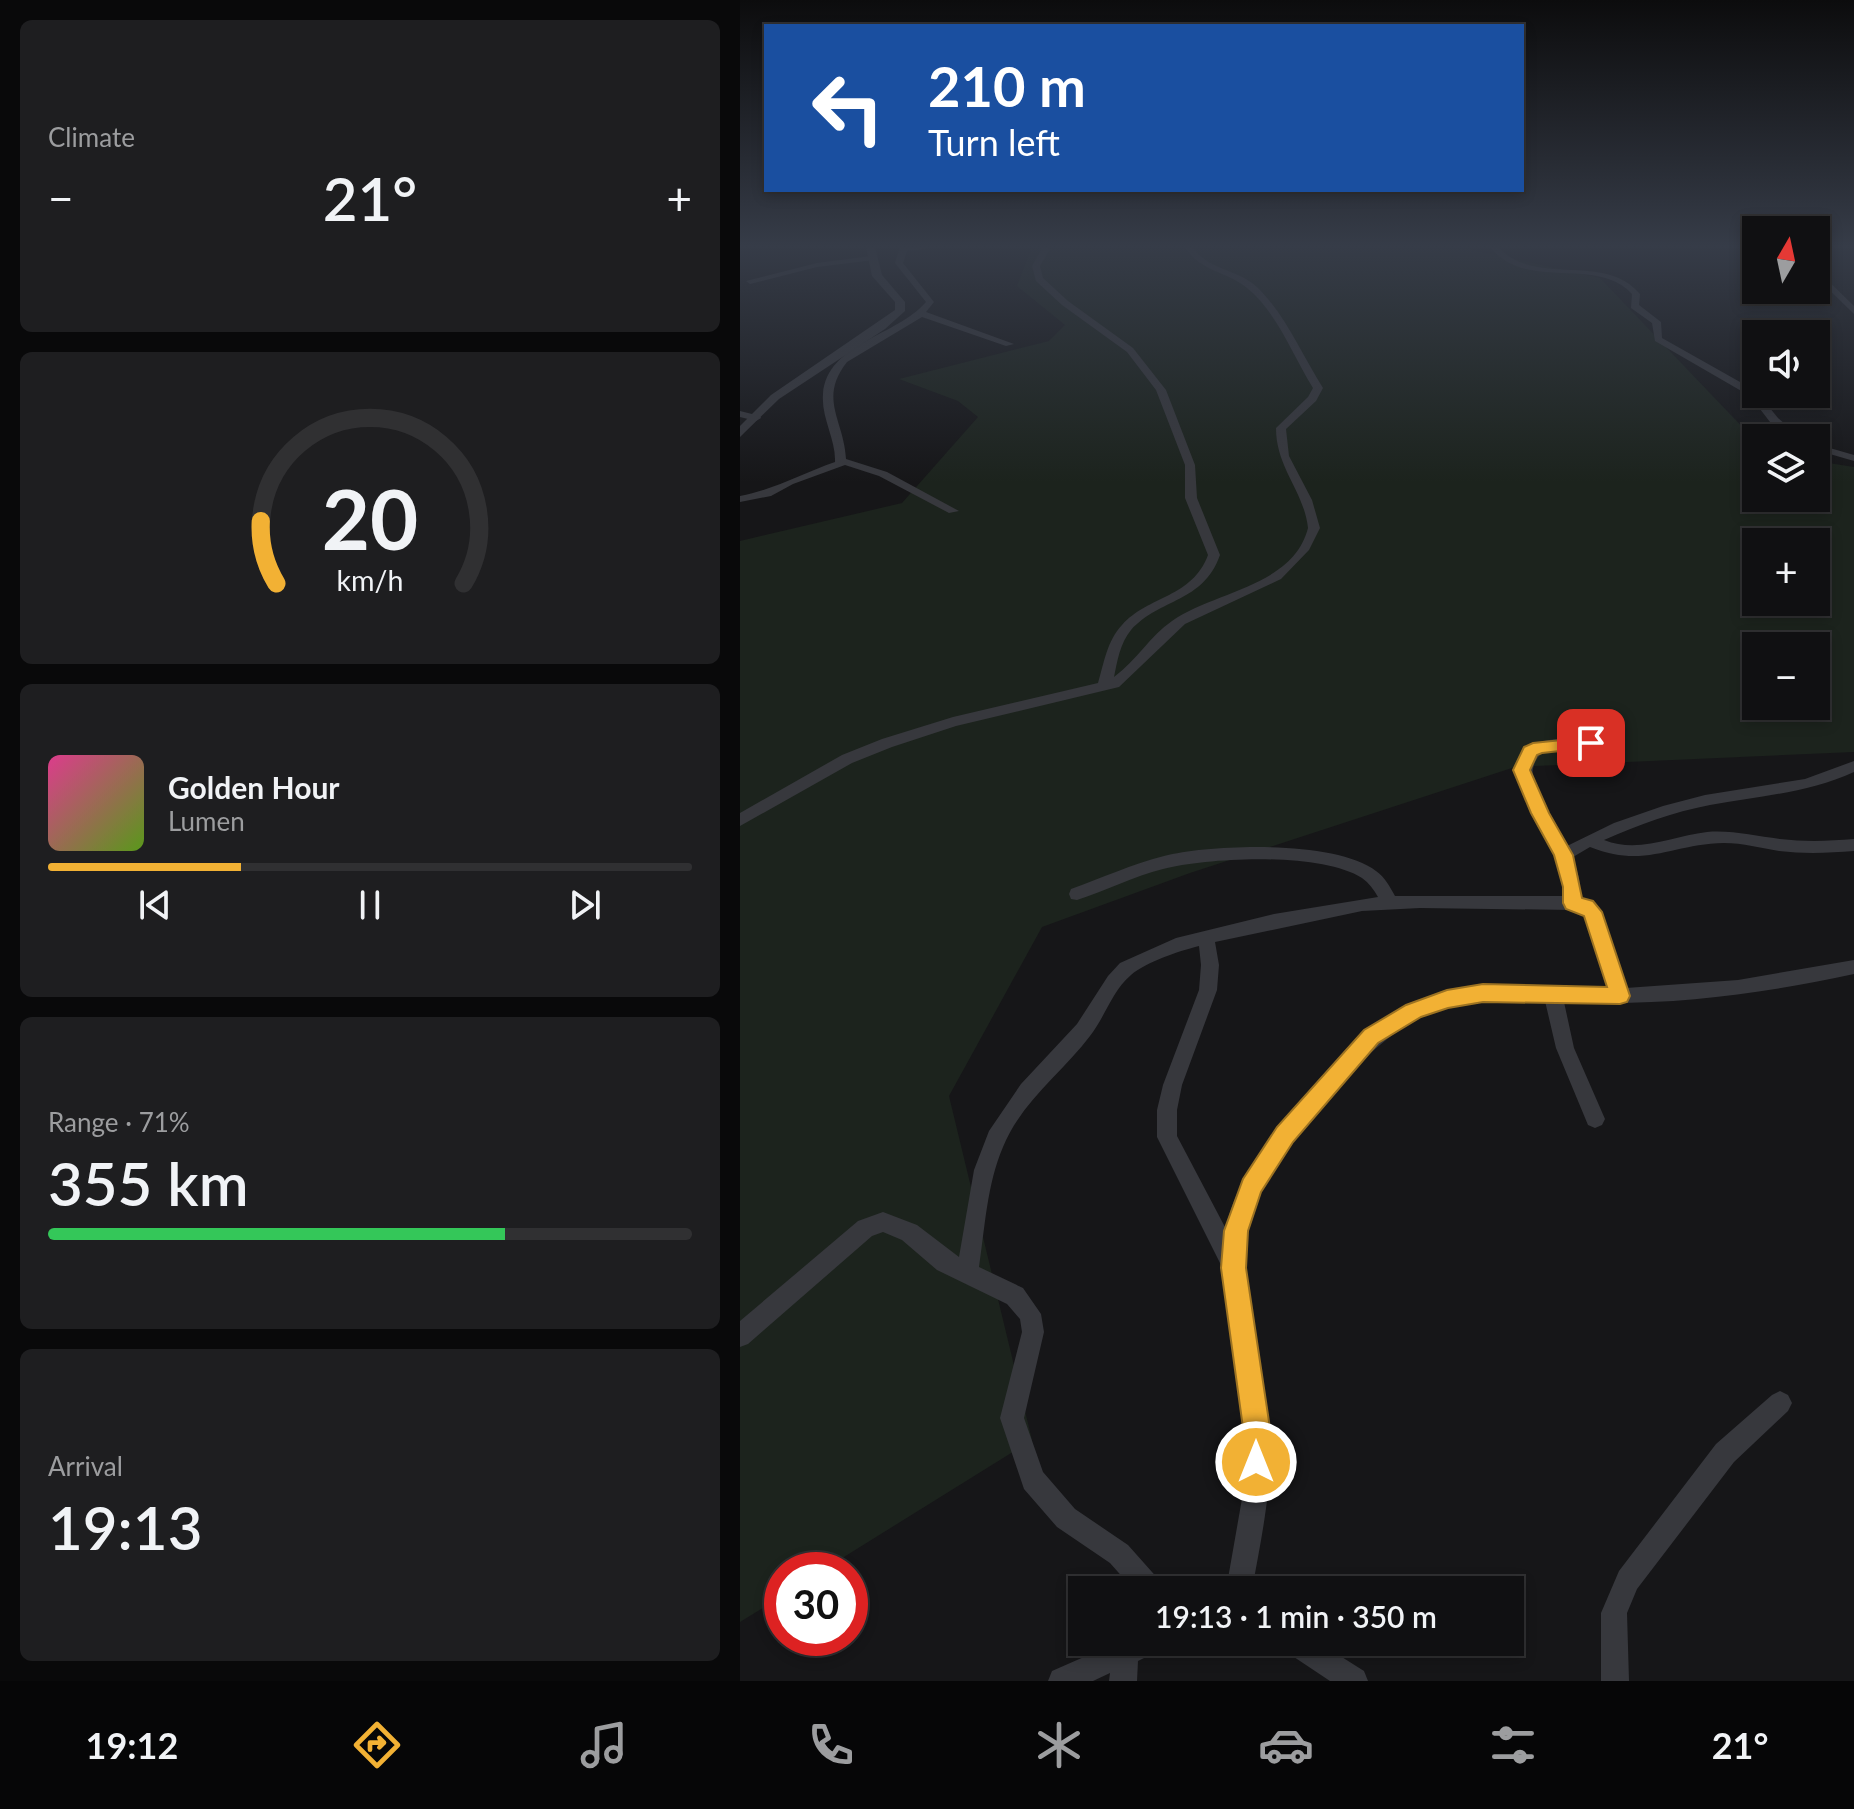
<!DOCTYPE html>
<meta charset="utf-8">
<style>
:root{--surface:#101012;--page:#1e1e20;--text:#f1f3f6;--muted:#9c9d9f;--line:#303032;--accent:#f2b134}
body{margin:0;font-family:Lato,sans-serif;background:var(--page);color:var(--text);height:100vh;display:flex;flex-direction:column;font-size:30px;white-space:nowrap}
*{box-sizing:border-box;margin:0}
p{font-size:26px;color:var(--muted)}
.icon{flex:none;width:44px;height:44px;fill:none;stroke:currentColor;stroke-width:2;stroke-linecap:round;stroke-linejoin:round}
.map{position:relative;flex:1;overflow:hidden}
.panel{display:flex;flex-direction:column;gap:20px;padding:20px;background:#09090a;width:740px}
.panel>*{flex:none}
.guide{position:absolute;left:24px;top:24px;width:760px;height:168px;border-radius:0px;box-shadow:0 4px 12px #0003,0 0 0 2px var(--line);background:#1a4fa0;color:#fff;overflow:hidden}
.needle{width:52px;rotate:9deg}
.controls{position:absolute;left:1002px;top:216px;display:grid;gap:16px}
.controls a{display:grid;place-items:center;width:88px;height:88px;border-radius:0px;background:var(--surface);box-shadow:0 4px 12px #0003,0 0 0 2px var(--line);font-size:40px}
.speed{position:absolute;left:24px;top:1552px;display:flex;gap:16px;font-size:40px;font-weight:700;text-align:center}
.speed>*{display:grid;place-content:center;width:104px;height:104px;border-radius:50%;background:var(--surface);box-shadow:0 4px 12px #0003,0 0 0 2px var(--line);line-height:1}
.speed .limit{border:12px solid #d22;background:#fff;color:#111}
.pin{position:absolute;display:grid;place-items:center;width:68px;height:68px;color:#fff;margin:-34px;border-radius:16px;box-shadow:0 4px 12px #0006}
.me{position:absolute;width:88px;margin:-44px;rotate:0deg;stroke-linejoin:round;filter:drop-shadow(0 0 6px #0008)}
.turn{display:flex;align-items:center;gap:28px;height:168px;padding:0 32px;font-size:36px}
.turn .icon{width:104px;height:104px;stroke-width:2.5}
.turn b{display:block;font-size:56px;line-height:68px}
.big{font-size:60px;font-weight:600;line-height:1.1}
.panel .card{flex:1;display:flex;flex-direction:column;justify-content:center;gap:12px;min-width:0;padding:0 28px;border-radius:12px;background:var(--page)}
.panel .dial{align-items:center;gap:0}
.dial svg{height:208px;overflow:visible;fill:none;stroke:var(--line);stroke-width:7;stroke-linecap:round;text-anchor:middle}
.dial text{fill:var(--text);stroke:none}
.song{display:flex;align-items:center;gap:24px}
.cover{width:96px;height:96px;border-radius:12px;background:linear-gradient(135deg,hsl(330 70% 55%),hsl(90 70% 35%))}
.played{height:8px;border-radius:4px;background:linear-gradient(90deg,var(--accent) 30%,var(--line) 30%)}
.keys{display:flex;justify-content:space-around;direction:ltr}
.heat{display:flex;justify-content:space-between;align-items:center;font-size:44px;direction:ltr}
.charge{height:12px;border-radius:6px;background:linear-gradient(90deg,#34c759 71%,var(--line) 0)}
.trip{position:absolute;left:328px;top:1576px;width:456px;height:80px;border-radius:0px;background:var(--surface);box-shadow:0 4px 12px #0003,0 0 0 2px var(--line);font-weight:600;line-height:80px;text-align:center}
.tab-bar{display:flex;height:128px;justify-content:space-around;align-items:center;background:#060607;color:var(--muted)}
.tab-bar .icon{width:56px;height:56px}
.tab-bar .active{color:var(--accent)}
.tab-bar b{font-size:36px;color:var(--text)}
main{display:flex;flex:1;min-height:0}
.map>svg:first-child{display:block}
.green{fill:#1c231d;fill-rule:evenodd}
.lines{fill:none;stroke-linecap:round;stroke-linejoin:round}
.minor{fill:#37383d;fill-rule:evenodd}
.tertiary{fill:#37383d;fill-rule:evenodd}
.route{fill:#f2b134;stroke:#9d7322;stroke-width:2}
</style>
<main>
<section class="panel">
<div class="card"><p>Climate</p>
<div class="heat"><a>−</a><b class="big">21°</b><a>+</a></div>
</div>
<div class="card dial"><svg viewBox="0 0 100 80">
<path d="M14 69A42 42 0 1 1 86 69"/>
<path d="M14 69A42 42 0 0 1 8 45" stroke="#f2b134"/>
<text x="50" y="56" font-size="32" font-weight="700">20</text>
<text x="50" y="72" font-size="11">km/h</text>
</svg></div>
<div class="card">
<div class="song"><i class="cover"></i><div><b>Golden Hour</b><p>Lumen</p></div></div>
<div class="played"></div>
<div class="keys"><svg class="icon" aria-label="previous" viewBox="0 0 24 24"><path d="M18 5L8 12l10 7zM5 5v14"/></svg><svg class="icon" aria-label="pause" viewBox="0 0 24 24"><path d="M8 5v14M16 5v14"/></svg><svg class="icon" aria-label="next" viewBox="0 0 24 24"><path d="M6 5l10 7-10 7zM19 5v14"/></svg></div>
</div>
<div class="card"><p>Range · 71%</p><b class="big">355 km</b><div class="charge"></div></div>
<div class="card"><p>Arrival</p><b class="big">19:13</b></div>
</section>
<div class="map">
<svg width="1114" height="1681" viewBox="0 0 1114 1681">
<rect width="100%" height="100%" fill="#161618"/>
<!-- green -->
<path class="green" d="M292 247H720L860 278 1010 435 1017 438 1016 498H1076V461L1114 467V752L775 767 450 873 302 927 209 1096 292 1440 83 1570H42V1596L0 1622V541L162 503 238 417 218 401 159 379 309 341 325 325 277 286ZM1016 542H1076V602H1016ZM1016 646H1076V706H1016Z"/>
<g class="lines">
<!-- minor -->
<g class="minor">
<path d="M160 247H199L167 251 163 263 194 302 186 312 274 344 266 346 182 317 107 362C78 399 104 420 106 459L147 472 219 511 209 513 139 476 105 465 53 484 31 496 0 502V496C33 490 63 473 95 462 96 439 81 418 83 394 87 343 157 336 186 302L155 263Z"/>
<path d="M303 247H311L300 266 303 278 328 301 393 348 426 390 455 465 457 498 480 555C463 603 420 598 391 630 380 643 377 662 374 677 396 661 410 636 432 621 474 591 553 587 568 528 564 491 536 468 536 428L568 397 573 388C553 356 537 312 507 288 487 271 460 272 445 247H453C467 270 498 269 517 287 545 314 562 355 583 388L576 401 546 429 549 456 572 500 580 528 569 550 541 579 445 624 379 687 216 726 152 747 112 763 0 826V813L102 755 142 739 213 717 358 683C364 663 367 641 382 625 409 595 452 598 468 555L445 498V465L416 390 387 352 322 305 296 281 292 266Z"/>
<path d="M750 247H758C795 288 865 251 900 294L899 305 921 322 922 338 1016 391 1038 418 1061 438H1050L1030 422 1010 396 915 341 912 323 891 308 892 294C857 255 787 293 750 247Z"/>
<path d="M131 256 134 260 77 267 10 284 6 281 77 263Z"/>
<path d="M1076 269 1114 306V314L1076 277Z"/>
<path d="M0 411 20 416 21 418 16 421 0 417Z"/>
<path d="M1076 444 1114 455V461L1076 450Z"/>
<path d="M877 736 884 741 882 745 803 752C774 776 813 822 827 846L874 823 923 806 965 795 1065 779 1114 761V772C1068 793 1019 796 970 805 933 812 898 825 864 840 899 854 932 836 967 832 992 830 1015 836 1040 839 1065 842 1090 841 1114 839V851C1089 853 1064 854 1039 851 1021 848 1003 843 984 843 931 844 905 869 850 847L833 857 839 878 841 899 852 902 860 912 886 988 998 980 1114 960V974C1018 995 922 1007 824 1002L834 1048 865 1119 862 1125 855 1128 848 1125 816 1048 805 1001C770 999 731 997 697 1009 633 1031 513 1167 506 1235 499 1301 526 1367 530 1433 533 1486 521 1539 512 1590H486L503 1493 506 1434 484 1271 417 1137V1110L423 1085 459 990 461 965 459 946C439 951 406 962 391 975 372 991 365 1017 350 1036 322 1073 281 1102 263 1147 247 1184 245 1227 239 1267L283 1288 301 1314 304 1332 284 1418 303 1472 335 1509 388 1545 420 1581 424 1590H394L370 1563 317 1527 284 1489 260 1418 282 1332 280 1319 267 1304 197 1270 162 1240 143 1232 132 1236 8 1344 0 1347V1321L118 1221 143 1212 177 1225 219 1257 234 1170 249 1131 281 1084 337 1024 368 976 380 963 436 938 534 914 638 897C634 890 629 883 622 878 581 852 470 857 423 869 394 876 366 891 337 900L331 899 329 894 331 889C362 878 392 864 424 856 473 844 596 840 636 871 645 877 650 887 655 896H825C824 882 822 867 816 854 804 830 748 758 797 743 816 736 855 738 877 736ZM680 908 833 910 845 916 868 988C828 988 787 982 747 985 655 992 605 1047 551 1114 523 1148 494 1185 486 1229L437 1136V1110L442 1085 477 990 479 965 475 942 622 911Z"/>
<path d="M1040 1391 1048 1395 1052 1403 1048 1411 994 1462 897 1589 887 1613 889 1681H861V1613L879 1571 976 1444 1032 1395Z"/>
<path d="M378 1642H422L418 1651 398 1661 397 1681H369L370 1673 353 1681H308L312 1671Z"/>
<path d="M541 1642H578L624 1671 628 1681H590L545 1651Z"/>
</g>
<!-- tertiary -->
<path class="tertiary" d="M126 247H135L142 275 165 302V311L145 329 39 399 0 437V426L31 395 155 310V302L132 276Z"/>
</g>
<!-- sky -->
<linearGradient id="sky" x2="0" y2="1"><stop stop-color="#0c0c0d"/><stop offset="0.51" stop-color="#363c48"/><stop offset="1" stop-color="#363c48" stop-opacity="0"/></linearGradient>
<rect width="1114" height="482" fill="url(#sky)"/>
<!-- route -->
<path class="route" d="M851 737 860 743 857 747 802 753 797 755 790 770 809 813 833 855 842 898 853 901 862 912 890 996 887 1002 880 1004 743 1002 708 1008 681 1017 638 1043 553 1142 521 1192 508 1231 506 1268 531 1435 530 1462 526 1472 516 1476 506 1472 502 1462 504 1435 481 1268 484 1231 503 1179 537 1127 624 1030 666 1005 707 990 743 984 867 987 844 916 826 909 823 903V887L814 855 791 813 773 770 784 747 793 743Z"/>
</svg>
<div class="controls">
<a><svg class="needle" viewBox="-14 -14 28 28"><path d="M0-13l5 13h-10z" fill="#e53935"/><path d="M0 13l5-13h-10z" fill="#9c9d9f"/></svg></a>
<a><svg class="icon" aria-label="sound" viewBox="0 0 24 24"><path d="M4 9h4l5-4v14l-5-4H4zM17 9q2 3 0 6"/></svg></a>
<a><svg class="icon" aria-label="layers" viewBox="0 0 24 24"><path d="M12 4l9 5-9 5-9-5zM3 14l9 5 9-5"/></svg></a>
<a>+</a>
<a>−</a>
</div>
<div class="speed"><div class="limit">30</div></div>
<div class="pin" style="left:851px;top:743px;background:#d93025"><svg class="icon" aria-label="arrive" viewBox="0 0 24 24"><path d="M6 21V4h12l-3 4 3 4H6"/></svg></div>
<svg class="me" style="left:516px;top:1462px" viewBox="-20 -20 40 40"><circle r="17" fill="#f2b134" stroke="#fff" stroke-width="3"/><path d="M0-11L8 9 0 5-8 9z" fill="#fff"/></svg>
<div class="trip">19:13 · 1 min · 350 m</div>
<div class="guide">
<div class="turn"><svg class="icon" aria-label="left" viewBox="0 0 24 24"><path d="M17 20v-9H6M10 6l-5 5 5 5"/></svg><div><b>210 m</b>Turn left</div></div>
</div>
</div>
</main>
<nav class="tab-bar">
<b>19:12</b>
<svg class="icon active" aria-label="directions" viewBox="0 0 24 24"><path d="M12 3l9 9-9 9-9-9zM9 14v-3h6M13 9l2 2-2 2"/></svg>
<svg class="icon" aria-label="music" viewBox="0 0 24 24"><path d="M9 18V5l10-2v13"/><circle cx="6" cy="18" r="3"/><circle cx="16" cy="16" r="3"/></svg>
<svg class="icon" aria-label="phone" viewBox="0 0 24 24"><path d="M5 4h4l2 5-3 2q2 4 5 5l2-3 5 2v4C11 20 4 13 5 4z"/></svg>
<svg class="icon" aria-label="climate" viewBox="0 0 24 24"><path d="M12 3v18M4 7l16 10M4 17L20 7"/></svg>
<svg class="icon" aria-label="car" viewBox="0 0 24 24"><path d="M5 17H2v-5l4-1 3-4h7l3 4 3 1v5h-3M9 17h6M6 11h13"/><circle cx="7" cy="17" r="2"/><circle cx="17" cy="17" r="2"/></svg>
<svg class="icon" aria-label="filters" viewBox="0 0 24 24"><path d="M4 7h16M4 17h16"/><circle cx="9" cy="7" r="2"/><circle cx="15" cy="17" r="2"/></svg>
<b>21°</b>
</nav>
